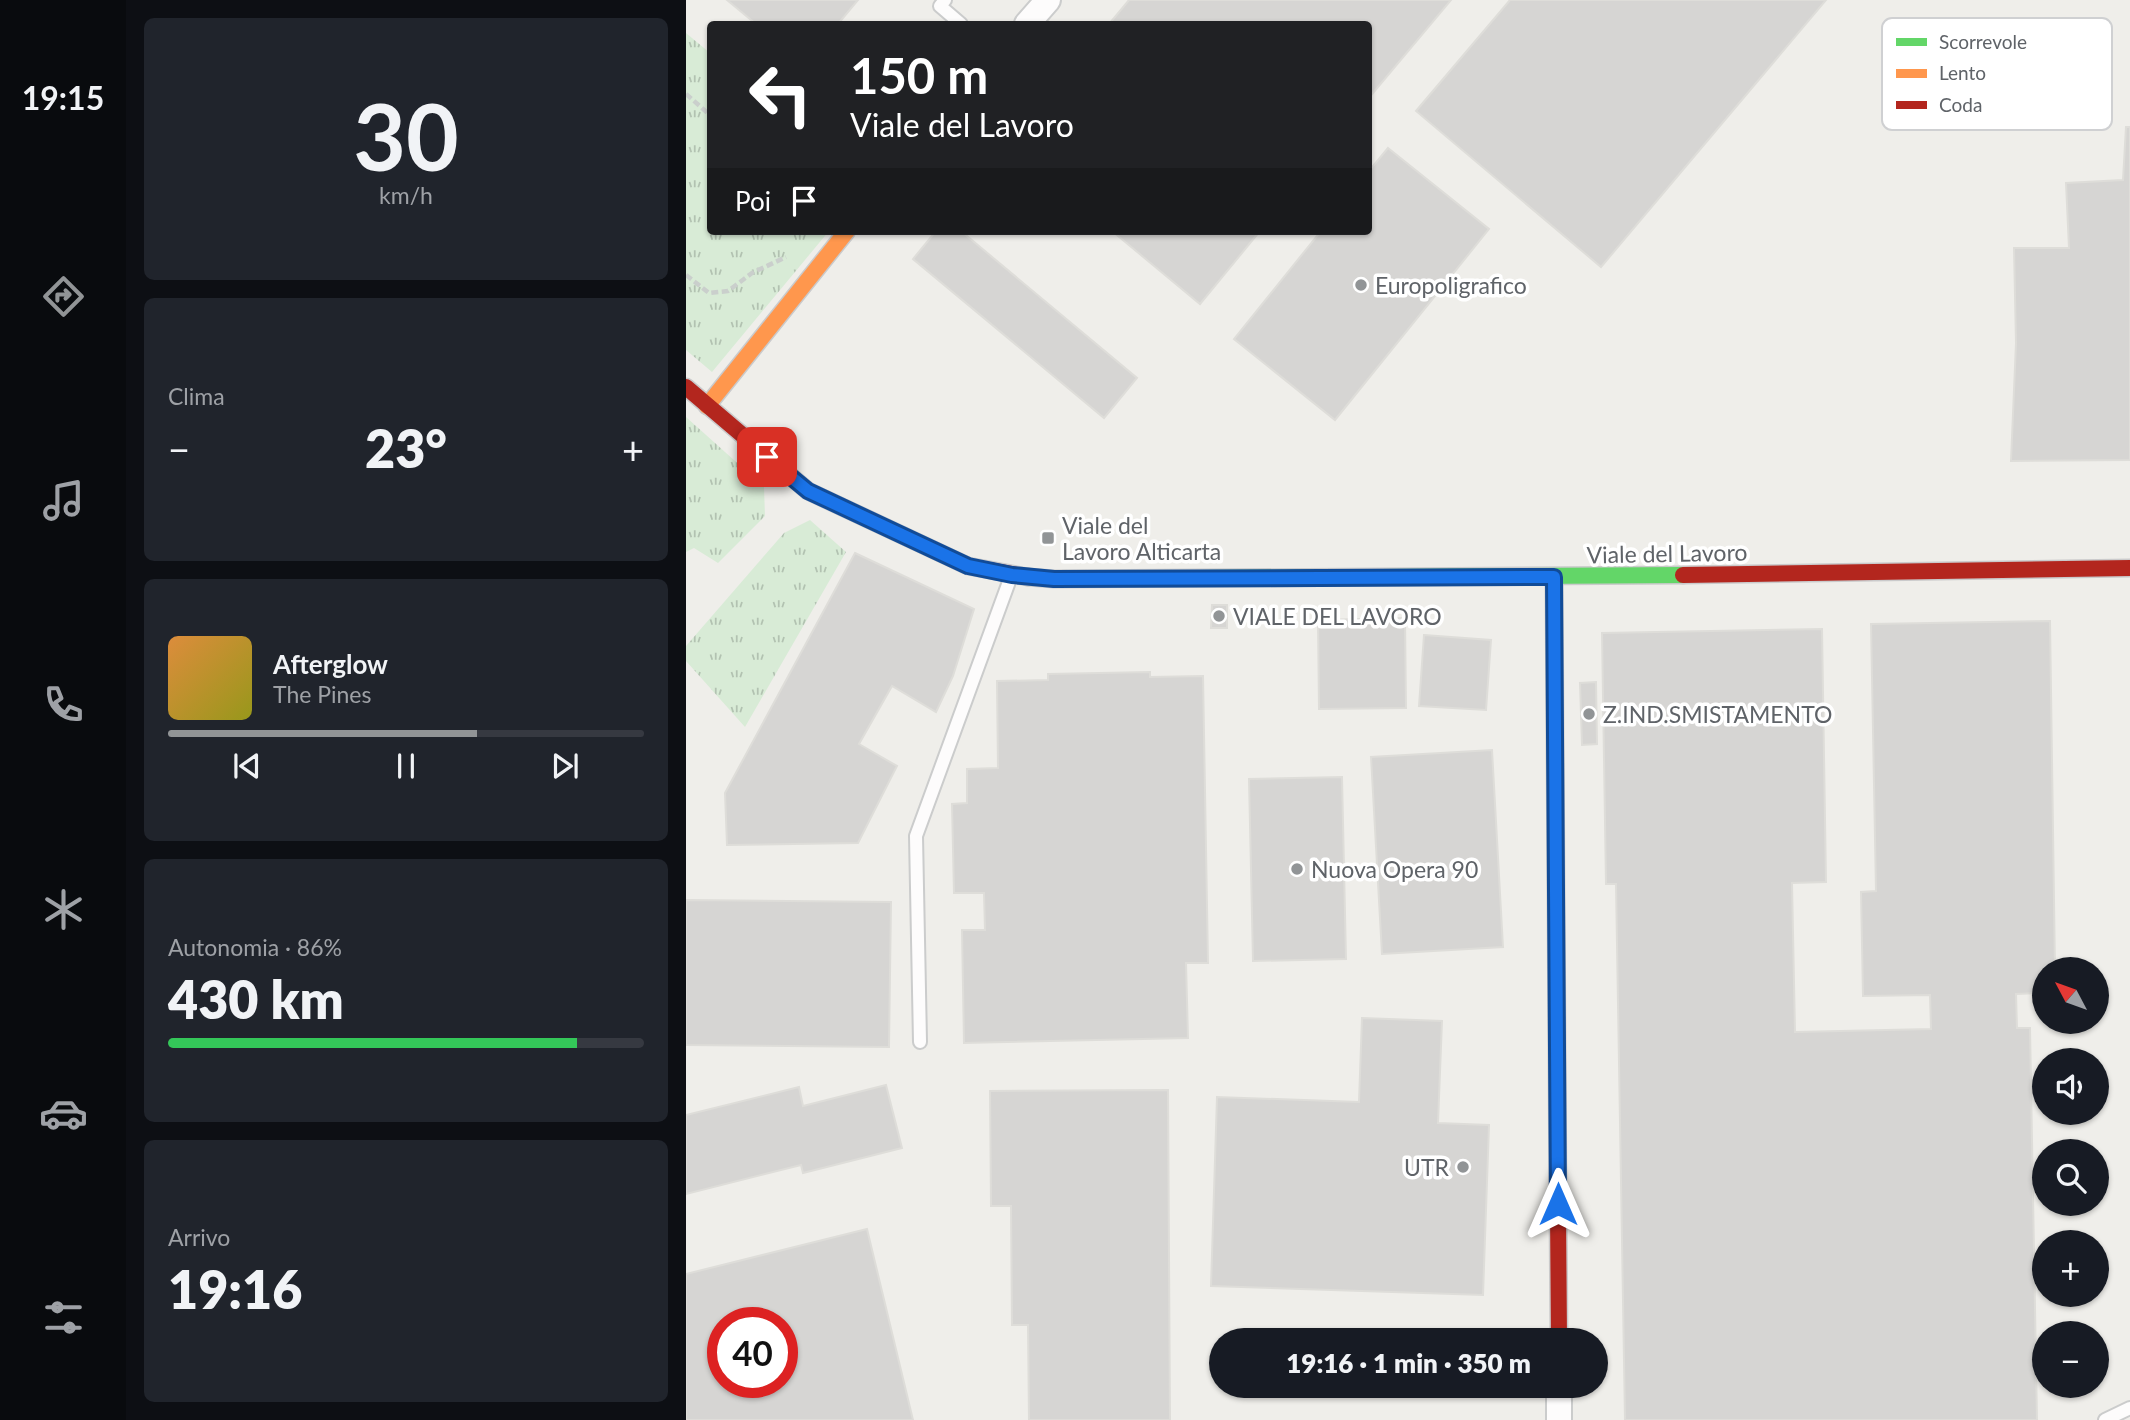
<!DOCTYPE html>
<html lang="it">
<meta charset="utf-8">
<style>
:root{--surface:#171b24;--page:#20242c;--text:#f1f3f6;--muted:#9ea1a6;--line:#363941;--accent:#919496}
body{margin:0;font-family:Lato,sans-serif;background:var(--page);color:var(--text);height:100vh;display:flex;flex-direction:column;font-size:26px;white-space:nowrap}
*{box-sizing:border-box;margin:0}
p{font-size:23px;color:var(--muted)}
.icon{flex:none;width:38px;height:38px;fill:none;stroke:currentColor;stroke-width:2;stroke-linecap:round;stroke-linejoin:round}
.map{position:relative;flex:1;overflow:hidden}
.details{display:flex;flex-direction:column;gap:18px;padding:18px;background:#0d0f14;width:560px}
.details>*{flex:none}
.top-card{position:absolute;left:21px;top:21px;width:665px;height:214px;border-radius:7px;box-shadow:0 2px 5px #0004;background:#202124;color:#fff;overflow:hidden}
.needle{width:46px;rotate:311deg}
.tools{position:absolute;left:1346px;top:957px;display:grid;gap:14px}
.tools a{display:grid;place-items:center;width:77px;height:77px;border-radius:50%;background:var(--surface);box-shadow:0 2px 5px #0004;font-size:35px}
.speed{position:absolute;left:21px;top:1307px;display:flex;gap:14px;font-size:35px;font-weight:700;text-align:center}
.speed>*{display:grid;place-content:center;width:91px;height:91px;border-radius:50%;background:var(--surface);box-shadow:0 2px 5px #0004;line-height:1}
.speed .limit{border:10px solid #d22;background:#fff;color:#111}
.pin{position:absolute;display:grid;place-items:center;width:60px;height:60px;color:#fff;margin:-30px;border-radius:14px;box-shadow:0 4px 10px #0006}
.me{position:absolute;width:77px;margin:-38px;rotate:0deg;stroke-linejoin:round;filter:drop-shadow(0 0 5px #0008)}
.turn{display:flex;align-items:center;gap:24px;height:147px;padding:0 28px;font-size:32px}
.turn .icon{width:91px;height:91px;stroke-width:2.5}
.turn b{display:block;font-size:49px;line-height:60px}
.then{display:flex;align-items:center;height:66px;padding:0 28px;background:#0003;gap:14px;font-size:26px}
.big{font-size:52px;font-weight:800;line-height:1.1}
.details .tile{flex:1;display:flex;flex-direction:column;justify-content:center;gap:10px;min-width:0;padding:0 24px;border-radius:10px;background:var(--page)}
.details .dial{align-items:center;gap:0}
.dial b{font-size:91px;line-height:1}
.song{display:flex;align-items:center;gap:21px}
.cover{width:84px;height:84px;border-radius:10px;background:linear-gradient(135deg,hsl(30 70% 55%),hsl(60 70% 35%))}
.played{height:7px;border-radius:4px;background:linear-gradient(90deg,var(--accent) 65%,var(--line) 65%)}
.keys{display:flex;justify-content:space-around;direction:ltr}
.heat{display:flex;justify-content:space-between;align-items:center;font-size:38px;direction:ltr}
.charge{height:10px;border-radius:5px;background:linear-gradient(90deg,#34c759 86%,var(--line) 0)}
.trip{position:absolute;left:523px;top:1328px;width:399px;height:70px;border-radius:35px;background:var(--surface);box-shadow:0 2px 5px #0004;font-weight:800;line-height:70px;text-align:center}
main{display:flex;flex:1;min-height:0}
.dock{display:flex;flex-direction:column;width:126px;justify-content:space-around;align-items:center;background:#090b0e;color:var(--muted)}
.dock .icon{width:49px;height:49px}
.dock .current{color:var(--accent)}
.dock b{font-size:32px;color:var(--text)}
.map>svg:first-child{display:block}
.grass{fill:url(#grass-tufts)}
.building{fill:#d6d5d3;stroke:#deddd9;stroke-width:2;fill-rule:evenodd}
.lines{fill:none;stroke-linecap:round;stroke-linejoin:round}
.lane-casing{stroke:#cbcccc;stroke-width:16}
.street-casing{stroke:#cbcccc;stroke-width:28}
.fast-casing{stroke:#cacacb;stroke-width:19}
.slow-casing{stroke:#cacacb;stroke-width:19}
.jam-casing{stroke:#cacacb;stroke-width:19}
.path{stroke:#cacfcc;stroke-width:4.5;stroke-dasharray:7 3.5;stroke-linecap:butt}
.lane{stroke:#fdfcfc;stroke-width:12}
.street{stroke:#fdfcfc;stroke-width:24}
.fast{stroke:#63d668;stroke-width:16}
.slow{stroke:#ff974d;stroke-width:16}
.jam{stroke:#b3261e;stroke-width:16}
.route-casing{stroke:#114b97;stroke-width:18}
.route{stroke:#1a73e8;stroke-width:12}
.poi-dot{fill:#919496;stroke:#fff;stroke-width:2.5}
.labels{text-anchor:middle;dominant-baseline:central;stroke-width:7;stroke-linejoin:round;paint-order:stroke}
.poi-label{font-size:23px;fill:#5f6368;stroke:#fff;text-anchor:start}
.street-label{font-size:23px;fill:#5f6368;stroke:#fff}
.key{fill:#fff;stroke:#cfd0d2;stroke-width:2}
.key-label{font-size:19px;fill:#5f6368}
</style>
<main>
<nav class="dock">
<b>19:15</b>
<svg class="icon current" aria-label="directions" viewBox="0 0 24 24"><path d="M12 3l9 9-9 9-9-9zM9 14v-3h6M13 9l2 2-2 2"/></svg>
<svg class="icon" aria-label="music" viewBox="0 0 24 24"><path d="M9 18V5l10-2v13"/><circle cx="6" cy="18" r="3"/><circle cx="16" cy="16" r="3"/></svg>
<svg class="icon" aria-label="phone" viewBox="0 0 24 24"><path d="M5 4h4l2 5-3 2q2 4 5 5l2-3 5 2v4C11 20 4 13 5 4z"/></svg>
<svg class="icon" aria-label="climate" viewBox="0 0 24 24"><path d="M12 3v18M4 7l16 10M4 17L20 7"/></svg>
<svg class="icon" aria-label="car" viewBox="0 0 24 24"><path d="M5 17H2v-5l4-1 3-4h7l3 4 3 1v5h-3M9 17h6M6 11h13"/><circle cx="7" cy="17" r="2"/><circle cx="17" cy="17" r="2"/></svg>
<svg class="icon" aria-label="filters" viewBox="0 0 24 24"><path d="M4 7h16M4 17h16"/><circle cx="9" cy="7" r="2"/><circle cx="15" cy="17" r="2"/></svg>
</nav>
<section class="details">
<div class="tile dial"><b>30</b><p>km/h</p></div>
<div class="tile"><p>Clima</p>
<div class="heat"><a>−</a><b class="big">23°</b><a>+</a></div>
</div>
<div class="tile">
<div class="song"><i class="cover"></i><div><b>Afterglow</b><p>The Pines</p></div></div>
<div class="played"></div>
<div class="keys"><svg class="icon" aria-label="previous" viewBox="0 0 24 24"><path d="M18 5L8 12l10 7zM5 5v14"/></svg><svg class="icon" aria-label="pause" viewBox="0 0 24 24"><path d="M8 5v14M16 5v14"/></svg><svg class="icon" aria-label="next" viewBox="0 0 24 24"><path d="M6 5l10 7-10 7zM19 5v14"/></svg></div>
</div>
<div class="tile"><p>Autonomia · 86%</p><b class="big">430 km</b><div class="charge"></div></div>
<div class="tile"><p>Arrivo</p><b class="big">19:16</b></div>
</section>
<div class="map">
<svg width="1444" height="1420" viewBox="0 0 1444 1420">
<defs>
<pattern id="grass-tufts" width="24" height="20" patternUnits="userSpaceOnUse" patternTransform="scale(1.75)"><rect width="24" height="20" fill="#d8ebd6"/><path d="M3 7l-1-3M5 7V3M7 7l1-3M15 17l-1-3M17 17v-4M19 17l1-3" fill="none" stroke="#b2c2b1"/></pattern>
</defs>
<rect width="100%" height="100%" fill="#efeeea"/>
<!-- grass -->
<g class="grass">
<path d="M0 33 24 53V231H143L26 372 0 350Z"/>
<path d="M0 417 78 487 79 516 32 563 8 548 0 552Z"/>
<path d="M124 520 160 552 59 727 0 661V646L98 533Z"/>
</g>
<!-- building -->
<g class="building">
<path d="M41 0H172L152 24H70Z"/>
<path d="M443 0H765L682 99V24H423Z"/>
<path d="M824 0H1140L915 267 730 111Z"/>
<path d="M1440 127H1444V460L1325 461 1330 343 1328 248H1383L1380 183 1437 180Z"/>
<path d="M702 148 803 229 649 420 548 339 635 231H682V172Z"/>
<path d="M250 231H275L451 378 418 418 227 259Z"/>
<path d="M426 231H574L514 304Z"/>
<path d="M169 553 288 609 267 676 250 712 206 686 173 744 211 766 172 843 41 845 39 793Z"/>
<path d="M526 605H541V628H525Z"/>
<path d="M719 618 720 708 633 709 632 620Z"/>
<path d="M1364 621 1369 970H1358V993L1330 994 1331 1028H1344L1351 1420H939L930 884H920L916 633 1136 629 1140 882 1106 883 1109 1032 1245 1029 1244 995 1177 996 1175 892 1190 891 1185 624Z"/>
<path d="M738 635 805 640 800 710 733 706Z"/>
<path d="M464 672V677L517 676 522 963H500L502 1038 278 1043 276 930H299L298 893H268L266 804 281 803V769L312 768 311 681 362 680V674Z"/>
<path d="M910 682 911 744 896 745 894 683Z"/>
<path d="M806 750 817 947 696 954 685 757Z"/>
<path d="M656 777 660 959 567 961 563 779Z"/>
<path d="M0 900 205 902 203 1047 0 1045Z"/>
<path d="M676 1018 756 1021 752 1123 803 1125 797 1295 525 1286 531 1097 673 1102Z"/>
<path d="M200 1085 216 1148 117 1173 115 1165 0 1194V1115L113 1087 117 1106Z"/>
<path d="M482 1090 484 1420H343L342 1325H326L325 1206H305L304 1091Z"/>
<path d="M181 1229 227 1420H0V1274ZM37 1323H96V1382H37Z"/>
</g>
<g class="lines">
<defs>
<g id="lane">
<path d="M259 0 254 6 275 24"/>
<path d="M234 1042 230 836 324 579"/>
<path d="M1419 1420 1444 1408"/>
</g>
<g id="street">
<path d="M341 24 362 0"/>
<path d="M873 1386V1420"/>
</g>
<g id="fast">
<path d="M342 577 368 579 997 575"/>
<path d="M868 577 872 1210"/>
</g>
<path id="slow" d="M21 406 161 231"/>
<g id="jam">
<path d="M0 387 122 491 282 566 342 577"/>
<path d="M997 575 1444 568"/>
<path d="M872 1210 873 1340"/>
</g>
</defs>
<!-- lane casing -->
<use href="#lane" class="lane-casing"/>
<!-- street casing -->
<use href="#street" class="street-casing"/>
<!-- fast casing -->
<use href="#fast" class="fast-casing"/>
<!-- slow casing -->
<use href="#slow" class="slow-casing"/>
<!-- jam casing -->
<use href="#jam" class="jam-casing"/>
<!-- path -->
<g class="path">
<path d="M0 94 24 115"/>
<path d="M0 275 23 293 42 291 66 273 100 257"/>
</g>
<!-- lane -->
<use href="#lane" class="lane"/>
<!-- street -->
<use href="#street" class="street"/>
<!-- fast -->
<use href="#fast" class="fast"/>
<!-- slow -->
<use href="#slow" class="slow"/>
<!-- jam -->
<use href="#jam" class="jam"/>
</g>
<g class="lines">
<defs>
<path id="route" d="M81 457 122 491 282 566 326 575 368 579 868 577 872 1204"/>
</defs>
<!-- route casing -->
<use href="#route" class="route-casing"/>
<!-- route -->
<use href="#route" class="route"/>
</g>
<!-- markers -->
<g class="poi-dot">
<circle cx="675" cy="285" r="7"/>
<rect x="355" y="531" width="14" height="14" rx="3.5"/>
<circle cx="533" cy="616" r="7"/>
<circle cx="903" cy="714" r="7"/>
<circle cx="611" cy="869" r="7"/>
<circle cx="777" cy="1167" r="7"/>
</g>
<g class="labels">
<!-- poi labels -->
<g class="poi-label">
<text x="689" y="285">Europoligrafico</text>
<text x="376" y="525">Viale del<tspan x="376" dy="26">Lavoro Alticarta</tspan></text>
<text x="547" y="616">VIALE DEL LAVORO</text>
<text x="917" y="714">Z.IND.SMISTAMENTO</text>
<text x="625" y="869">Nuova Opera 90</text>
<text x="763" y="1167" text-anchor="end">UTR</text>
</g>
<!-- street labels -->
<g class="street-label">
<text transform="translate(981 553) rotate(-1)">Viale del Lavoro</text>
</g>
</g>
<!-- legend -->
<rect x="1196" y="18" width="230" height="112" rx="10" class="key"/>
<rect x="1210" y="38" width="31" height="8" fill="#63d668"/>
<rect x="1210" y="69" width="31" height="9" fill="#ff974d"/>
<rect x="1210" y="101" width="31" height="8" fill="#b3261e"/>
<g class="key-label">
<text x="1253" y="49">Scorrevole</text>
<text x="1253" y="80">Lento</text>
<text x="1253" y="112">Coda</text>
</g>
</svg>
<div class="tools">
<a><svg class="needle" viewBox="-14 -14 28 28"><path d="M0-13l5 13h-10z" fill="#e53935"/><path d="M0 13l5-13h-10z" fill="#9ea1a6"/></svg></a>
<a><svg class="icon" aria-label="sound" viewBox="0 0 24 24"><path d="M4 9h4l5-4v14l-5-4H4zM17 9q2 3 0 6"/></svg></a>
<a><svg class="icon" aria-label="search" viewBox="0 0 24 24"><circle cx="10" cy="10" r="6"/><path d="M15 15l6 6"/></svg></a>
<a>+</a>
<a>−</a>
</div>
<div class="speed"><div class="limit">40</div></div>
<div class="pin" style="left:81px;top:457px;background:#d93025"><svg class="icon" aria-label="arrive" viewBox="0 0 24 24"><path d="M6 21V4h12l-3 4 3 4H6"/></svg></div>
<svg class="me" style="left:872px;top:1204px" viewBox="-20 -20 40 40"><path d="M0-17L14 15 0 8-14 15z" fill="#1a73e8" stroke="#fff" stroke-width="4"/></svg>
<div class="trip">19:16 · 1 min · 350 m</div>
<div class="top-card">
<div class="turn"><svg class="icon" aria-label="left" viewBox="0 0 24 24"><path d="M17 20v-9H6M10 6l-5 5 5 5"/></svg><div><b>150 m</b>Viale del Lavoro</div></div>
<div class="then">Poi<svg class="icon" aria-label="arrive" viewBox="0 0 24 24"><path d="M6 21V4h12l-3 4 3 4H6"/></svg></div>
</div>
</div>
</main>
